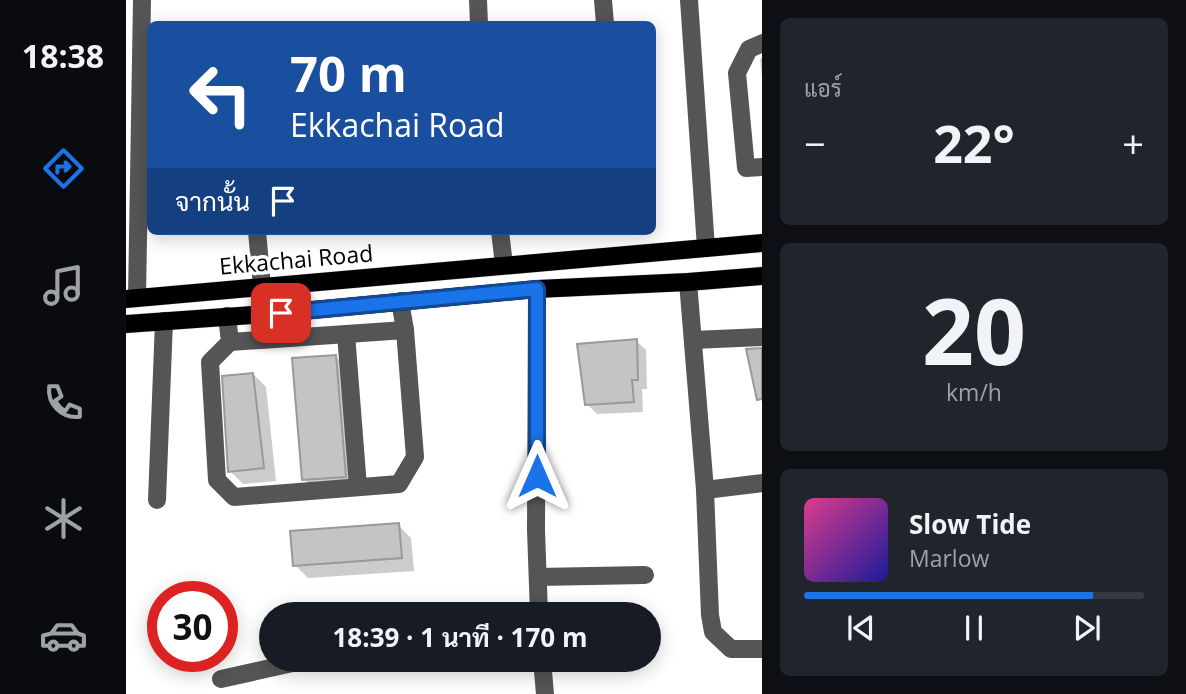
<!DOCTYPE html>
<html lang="th">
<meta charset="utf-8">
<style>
:root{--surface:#171b24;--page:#20242c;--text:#f1f3f6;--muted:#9ea1a6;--line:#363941;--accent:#1a73e8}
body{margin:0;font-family:"Open Sans",Sarabun,sans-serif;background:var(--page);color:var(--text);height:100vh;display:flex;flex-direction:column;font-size:26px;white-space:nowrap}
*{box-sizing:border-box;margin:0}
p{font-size:23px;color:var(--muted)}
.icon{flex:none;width:38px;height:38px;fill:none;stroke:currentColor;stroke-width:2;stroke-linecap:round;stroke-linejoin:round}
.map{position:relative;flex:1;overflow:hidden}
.sheet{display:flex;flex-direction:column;gap:18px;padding:18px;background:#0d0f14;width:424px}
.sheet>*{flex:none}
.banner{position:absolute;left:21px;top:21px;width:509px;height:214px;border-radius:10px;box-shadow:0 4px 18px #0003;background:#1a4fa0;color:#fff;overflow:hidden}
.speed{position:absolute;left:21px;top:581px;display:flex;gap:14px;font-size:35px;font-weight:700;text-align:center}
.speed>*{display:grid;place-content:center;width:91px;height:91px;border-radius:50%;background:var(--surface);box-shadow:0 4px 18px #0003;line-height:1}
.speed .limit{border:10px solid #d22;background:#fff;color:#111}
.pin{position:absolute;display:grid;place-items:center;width:60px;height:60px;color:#fff;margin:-30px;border-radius:14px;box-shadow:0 4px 10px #0006}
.me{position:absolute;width:77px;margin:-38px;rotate:0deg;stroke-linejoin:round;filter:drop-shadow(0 0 5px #0008)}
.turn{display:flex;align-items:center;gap:24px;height:147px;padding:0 28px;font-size:32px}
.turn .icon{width:91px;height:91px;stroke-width:2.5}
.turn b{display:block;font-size:49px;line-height:60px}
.then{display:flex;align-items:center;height:66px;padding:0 28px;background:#0003;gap:14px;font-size:26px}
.big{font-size:52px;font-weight:700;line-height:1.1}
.sheet .card{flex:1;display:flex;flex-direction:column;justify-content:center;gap:10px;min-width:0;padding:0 24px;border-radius:10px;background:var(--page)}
.sheet .dial{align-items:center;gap:0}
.dial b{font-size:91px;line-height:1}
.song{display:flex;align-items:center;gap:21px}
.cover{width:84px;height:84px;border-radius:10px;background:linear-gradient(135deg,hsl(330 70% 55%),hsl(240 70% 35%))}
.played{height:7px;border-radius:4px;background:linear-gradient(90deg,var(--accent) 85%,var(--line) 85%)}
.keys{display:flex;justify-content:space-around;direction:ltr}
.heat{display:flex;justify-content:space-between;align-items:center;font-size:38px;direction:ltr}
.trip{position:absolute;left:133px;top:602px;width:402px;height:70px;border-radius:35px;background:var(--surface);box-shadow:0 4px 18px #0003;font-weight:700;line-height:70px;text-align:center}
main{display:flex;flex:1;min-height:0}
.menu{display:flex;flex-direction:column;width:126px;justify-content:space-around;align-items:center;background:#090b0e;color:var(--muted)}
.menu .icon{width:49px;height:49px}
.menu .active{color:var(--accent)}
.menu b{font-size:32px;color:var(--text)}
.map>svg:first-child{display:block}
.shadow{fill:#0003}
.building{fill:#c4c4c4;stroke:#999;stroke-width:2}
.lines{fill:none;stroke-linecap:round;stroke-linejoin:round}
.major-casing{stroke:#dbdbdb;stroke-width:19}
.minor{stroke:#555;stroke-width:18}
.major{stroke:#000;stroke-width:18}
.route-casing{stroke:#114b97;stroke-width:18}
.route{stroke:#1a73e8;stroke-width:12}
.labels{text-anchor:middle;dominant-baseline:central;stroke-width:7;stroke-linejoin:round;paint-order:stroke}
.street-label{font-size:23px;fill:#000;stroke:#fff}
</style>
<main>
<nav class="menu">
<b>18:38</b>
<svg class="icon active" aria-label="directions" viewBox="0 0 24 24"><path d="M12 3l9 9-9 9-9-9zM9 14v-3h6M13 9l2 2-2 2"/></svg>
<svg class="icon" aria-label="music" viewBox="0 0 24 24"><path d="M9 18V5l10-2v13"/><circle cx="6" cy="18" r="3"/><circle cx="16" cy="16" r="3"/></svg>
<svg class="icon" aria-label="phone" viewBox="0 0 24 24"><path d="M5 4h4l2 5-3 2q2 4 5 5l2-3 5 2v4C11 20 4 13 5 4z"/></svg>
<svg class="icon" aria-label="climate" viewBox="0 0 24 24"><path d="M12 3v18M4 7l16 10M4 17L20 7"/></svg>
<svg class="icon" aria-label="car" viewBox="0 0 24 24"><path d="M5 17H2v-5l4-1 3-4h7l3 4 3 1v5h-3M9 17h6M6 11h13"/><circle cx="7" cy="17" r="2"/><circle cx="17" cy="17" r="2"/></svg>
</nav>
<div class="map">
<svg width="637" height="694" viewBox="0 0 637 694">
<rect width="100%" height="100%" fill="#fff"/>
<!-- shadow -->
<g class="shadow">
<path d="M636 58H637V87L634 59Z"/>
<path d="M510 341 520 350 521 389H516L517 412 471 414 461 404Z"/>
<path d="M210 357 223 370 232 489 191 492 178 479Z"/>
<path d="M127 374 140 387 150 481 117 484 104 471Z"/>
<path d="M272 525 285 538 288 571 182 578 169 565Z"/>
</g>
<!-- building -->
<g class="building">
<path d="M511 339 512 380H506L508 402 459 405 451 344Z"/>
<path d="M636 348V399L631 400 620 349Z"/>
<path d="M210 355 220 477 176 480 166 358Z"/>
<path d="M127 373 138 468 102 472 96 376Z"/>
<path d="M273 523 276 558 167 566 164 531Z"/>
</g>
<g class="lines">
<defs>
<g id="major">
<path d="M0 299 637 243"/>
<path d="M0 324 155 313 411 289 562 282 637 276"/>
</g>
</defs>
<!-- major casing -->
<use href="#major" class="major-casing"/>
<!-- minor -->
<g class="minor">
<path d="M352 0 353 24"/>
<path d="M477 0 479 24"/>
<path d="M563 0 580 248"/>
<path d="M637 43 623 49 611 73 620 168 637 167"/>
<path d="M131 231 136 287"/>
<path d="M374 231 378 265"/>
<path d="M562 282 579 490 584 615 587 632 605 649H637"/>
<path d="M411 289 410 530 413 614"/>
<path d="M11 297 16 0"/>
<path d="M101 316 104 342 84 362 91 480 108 497 273 484 289 457 279 330 274 301"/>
<path d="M220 334 232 487"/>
<path d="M567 340 637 337"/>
<path d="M104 342 279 330"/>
<path d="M579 490 637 483"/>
<path d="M31 500 38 321"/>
<path d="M412 577 519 575"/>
<path d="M416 660 419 694"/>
<path d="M95 679 180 660"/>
</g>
<!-- major -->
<use href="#major" class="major"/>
</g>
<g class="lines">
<defs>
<path id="route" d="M155 313 411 289V476"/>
</defs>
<!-- route casing -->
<use href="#route" class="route-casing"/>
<!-- route -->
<use href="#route" class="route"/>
</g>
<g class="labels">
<!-- street labels -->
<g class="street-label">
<text transform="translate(170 259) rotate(-5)">Ekkachai Road</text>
</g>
</g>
</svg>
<div class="speed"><div class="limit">30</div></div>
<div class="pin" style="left:155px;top:313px;background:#d93025"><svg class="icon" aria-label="arrive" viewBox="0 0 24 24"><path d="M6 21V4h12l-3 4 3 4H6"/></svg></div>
<svg class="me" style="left:411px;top:476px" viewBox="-20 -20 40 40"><path d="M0-17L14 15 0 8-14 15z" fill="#1a73e8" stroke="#fff" stroke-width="4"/></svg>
<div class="trip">18:39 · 1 นาที · 170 m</div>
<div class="banner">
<div class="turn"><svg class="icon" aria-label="left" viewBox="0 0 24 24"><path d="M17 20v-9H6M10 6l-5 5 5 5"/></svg><div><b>70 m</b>Ekkachai Road</div></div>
<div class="then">จากนั้น<svg class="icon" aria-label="arrive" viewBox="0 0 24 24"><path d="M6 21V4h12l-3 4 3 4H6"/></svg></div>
</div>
</div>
<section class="sheet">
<div class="card"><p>แอร์</p>
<div class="heat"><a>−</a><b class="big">22°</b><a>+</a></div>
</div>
<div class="card dial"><b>20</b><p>km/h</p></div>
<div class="card">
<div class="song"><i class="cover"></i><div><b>Slow Tide</b><p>Marlow</p></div></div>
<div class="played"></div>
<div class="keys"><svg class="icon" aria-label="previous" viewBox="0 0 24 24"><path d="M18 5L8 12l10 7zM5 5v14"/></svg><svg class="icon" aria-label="pause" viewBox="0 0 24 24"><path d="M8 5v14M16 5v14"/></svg><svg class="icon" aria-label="next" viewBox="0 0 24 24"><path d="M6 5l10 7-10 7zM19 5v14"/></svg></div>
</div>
</section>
</main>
